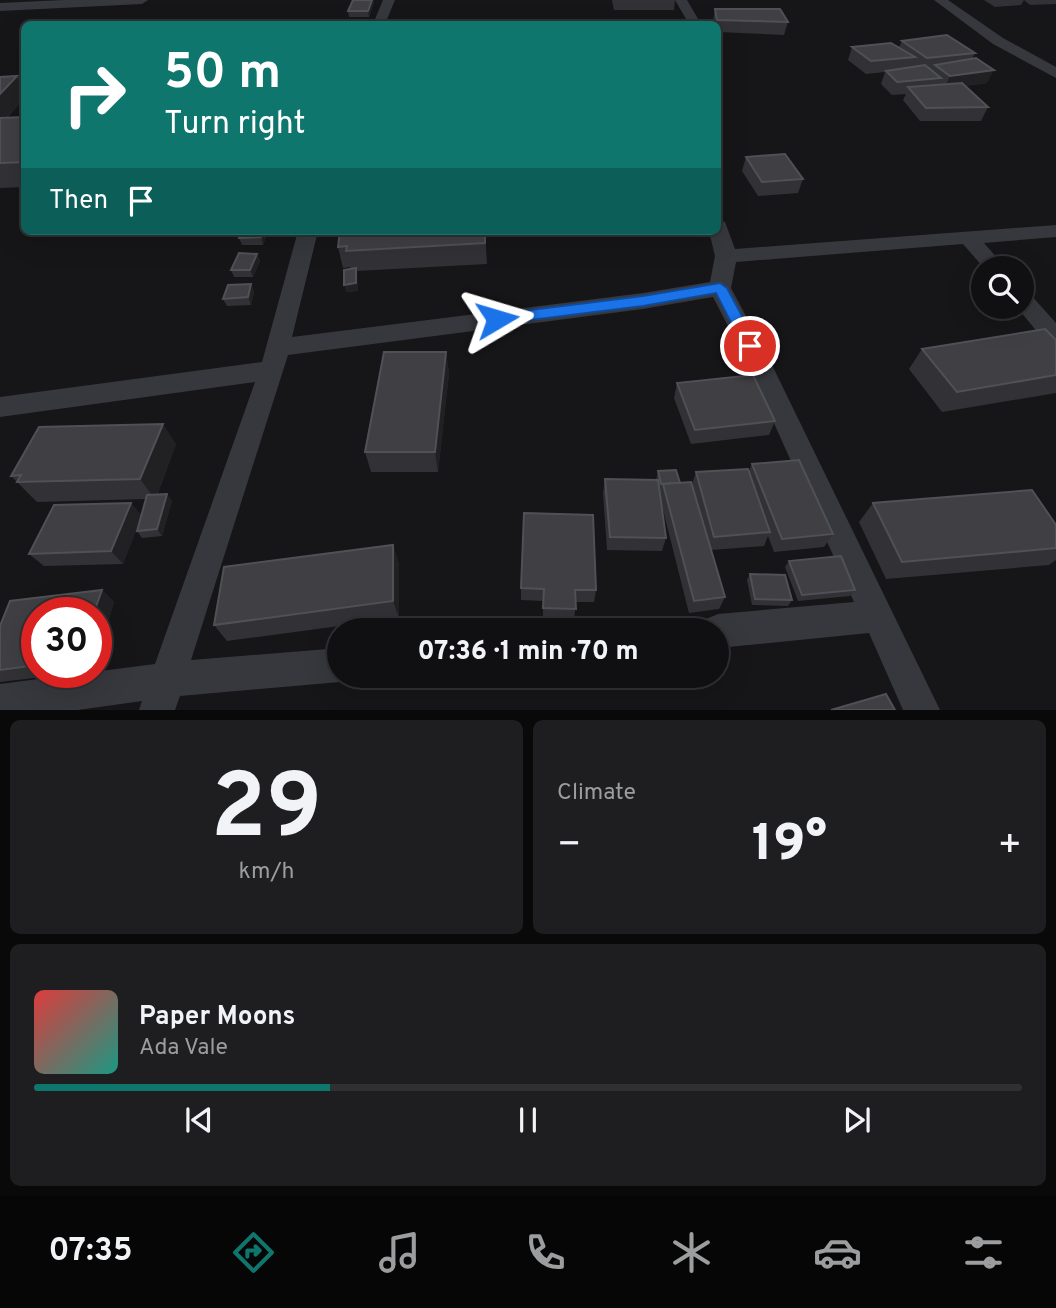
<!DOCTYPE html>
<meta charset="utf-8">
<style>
:root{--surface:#101012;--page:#1e1e20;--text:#f1f3f6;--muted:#9c9d9f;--line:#303032;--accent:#0f766e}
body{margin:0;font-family:Overpass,sans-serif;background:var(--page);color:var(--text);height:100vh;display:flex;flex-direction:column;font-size:26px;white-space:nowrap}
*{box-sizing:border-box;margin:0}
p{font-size:23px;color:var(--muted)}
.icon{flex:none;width:38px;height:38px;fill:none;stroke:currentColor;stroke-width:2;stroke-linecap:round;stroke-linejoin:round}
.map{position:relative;height:710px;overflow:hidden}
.side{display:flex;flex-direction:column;gap:10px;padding:10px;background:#09090a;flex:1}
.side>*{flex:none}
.hud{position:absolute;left:21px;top:21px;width:700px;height:214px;border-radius:10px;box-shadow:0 7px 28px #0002,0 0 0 2px var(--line);background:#0f766e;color:#fff;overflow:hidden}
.fabs{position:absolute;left:971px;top:256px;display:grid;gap:14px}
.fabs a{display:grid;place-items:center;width:63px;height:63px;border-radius:50%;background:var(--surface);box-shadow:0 7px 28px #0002,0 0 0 2px var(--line);font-size:35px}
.speed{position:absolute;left:21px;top:597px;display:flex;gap:14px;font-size:35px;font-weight:700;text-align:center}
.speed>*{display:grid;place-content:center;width:91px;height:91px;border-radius:50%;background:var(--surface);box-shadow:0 7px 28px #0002,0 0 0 2px var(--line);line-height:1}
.speed .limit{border:10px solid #d22;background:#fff;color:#111}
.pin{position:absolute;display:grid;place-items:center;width:60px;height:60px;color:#fff;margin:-30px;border:4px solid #fff;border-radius:50%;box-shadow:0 2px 7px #0007}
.me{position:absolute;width:77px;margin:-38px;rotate:83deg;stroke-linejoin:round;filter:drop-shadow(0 0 5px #0008)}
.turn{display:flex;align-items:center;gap:24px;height:147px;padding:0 28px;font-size:32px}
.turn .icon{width:91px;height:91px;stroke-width:2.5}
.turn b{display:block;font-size:49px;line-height:60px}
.then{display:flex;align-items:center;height:66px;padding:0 28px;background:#0003;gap:14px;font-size:26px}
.big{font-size:52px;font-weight:800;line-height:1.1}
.side .card{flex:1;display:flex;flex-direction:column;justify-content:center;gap:10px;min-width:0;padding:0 24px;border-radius:10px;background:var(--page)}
.side .dial{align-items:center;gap:0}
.dial b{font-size:91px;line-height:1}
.song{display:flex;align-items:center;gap:21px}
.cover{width:84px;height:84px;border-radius:10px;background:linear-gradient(135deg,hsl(0 70% 55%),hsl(170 70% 35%))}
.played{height:7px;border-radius:4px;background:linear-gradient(90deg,var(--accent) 30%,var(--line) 30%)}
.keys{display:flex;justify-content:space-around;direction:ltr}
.heat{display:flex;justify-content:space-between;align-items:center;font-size:38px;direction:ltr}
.side .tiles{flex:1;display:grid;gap:10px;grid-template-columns:1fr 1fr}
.card:last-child{grid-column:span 2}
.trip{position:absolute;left:327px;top:618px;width:402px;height:70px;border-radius:35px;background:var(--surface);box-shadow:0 7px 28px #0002,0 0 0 2px var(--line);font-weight:800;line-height:70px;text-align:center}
.tab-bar{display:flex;height:112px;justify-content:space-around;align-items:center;background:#060607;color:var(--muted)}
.tab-bar .icon{width:49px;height:49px}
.tab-bar .current{color:var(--accent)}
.tab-bar b{font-size:32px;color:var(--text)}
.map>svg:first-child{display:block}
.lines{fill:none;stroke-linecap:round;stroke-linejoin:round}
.street{fill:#37383d;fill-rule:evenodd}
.wall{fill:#323236}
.shaded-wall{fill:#212124}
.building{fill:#3f3f44;stroke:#4f5156;stroke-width:2}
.route{fill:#1a73e8;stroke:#114b97;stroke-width:2}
</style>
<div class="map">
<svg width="1056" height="710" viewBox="0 0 1056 710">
<rect width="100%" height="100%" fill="#161618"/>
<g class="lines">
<!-- street -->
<g class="street">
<path d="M64 0H148L142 4 0 11V3Z"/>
<path d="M383 0H395L385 24H373Z"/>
<path d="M675 0H687L701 24H689Z"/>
<path d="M934 0H948L1003 38 1056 67V78L993 44Z"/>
<path d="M0 77H24V85L0 87Z"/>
<path d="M718 220 725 222 735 249 1056 225V237L984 243 1006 268H984L963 244 736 262 731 288 772 365 940 710H903L869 633 718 648V630H702L706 619 718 614 854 602 748 365 713 297 643 309 288 355 191 660 340 648V676L352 677 340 682 180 696 175 710H139L142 701 78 710H0V684L155 664 255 382 0 417V397L262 362 298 231H318L292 337 643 293 710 282 715 256 709 231H718Z"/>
<path d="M1022 291 1030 294 1056 323V348L1048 345 1016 306H1022Z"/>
</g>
</g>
<!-- wall -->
<g class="wall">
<path d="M353 0H374V2L369 17H349L348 11Z"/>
<path d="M612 0H675L674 10H614Z"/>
<path d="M984 0H1024L1021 5 995 7Z"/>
<path d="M1024 0H1056V4L1030 5Z"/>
<path d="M715 9 788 22 784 35 718 32V24H713V21Z"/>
<path d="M902 41 975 53 972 59 987 83 965 86 988 107 981 121H920L903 100 906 94 892 95 881 84 885 72 866 74 848 60 852 47H899Z"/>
<path d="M0 77 24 89V98L7 118 24 117V187L0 188Z"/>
<path d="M746 157 803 179 798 193 758 196 742 171Z"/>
<path d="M241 231H268L263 245H242L239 238Z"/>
<path d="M485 231 487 264 356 271 358 291 346 292 351 269 350 267 343 268 338 247Z"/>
<path d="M257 254 260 261 253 277H234L231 270Z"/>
<path d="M251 284 254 292 251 305 227 306 223 299Z"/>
<path d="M1056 340V393L942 412 909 369 922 349Z"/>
<path d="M446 352 449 373 438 472H371L365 452Z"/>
<path d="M677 383 775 421 769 435 691 444 674 398Z"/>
<path d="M176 444 157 495 172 501 162 536 142 538 137 531 139 522 123 564 44 566 29 554 131 503 141 516 146 499 37 502 11 476Z"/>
<path d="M752 464 833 534 824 547 774 552 768 536 764 546 711 550 725 597 719 609 689 613 662 506 666 538 662 551 607 550 603 493 605 479 656 480 658 471 680 483 692 484 696 472 749 471Z"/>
<path d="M873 503 1056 525V560L1049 565 886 579 859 522Z"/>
<path d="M393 545 399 564V618L227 641 214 625Z"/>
<path d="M789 561 855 590 850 596 798 601 785 567Z"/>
<path d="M750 574 792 600 788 606 752 605 747 580Z"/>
<path d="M521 588 596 590 594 602H576L574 621 543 619V601L521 600Z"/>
<path d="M102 590 114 602 96 663V612H37V672H85L0 682V626L10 601Z"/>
</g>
<!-- shaded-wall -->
<g class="shaded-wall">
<path d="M372 0H374V2L369 17 368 11Z"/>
<path d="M994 70 987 83 944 89 950 76Z"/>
<path d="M17 76 24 89V98L0 125V94Z"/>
<path d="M263 231H268L263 245 261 237Z"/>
<path d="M257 254 260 261 253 277 250 270Z"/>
<path d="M356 268 357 276 358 291 346 292 344 285Z"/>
<path d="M251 284 254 292 251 305 248 297Z"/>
<path d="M446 352 449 373 438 472 435 452Z"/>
<path d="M163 424 176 444 155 499 140 479Z"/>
<path d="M167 494 172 501 162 536 157 529Z"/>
<path d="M131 503 142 516 123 564 111 551Z"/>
<path d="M393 545 399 564V618L393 601Z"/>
<path d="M102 590 114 602 96 663V612H94Z"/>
</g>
<!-- building -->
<g class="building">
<path d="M353 0H372L368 11H348Z"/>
<path d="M715 9H780L788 22 717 20Z"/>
<path d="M947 35 975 53 927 58 902 41Z"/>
<path d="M891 43 915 57 871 61 852 47Z"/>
<path d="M976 58 994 70 950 76 935 65Z"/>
<path d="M925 65 941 78 897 82 886 71Z"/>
<path d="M17 76 0 94V77Z"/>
<path d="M962 83 988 107 926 108 908 87Z"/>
<path d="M24 117V162L0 163V118Z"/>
<path d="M785 154 803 179 762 182 746 157Z"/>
<path d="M241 231H263L261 237 239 238Z"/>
<path d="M340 231H485V243L346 251 347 246 338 247Z"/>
<path d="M239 253 257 254 250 270H231Z"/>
<path d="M356 268V283L344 285V270Z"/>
<path d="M251 284 248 297 223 299 228 285Z"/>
<path d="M1045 329 1056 340V375L957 392 922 349Z"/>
<path d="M384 352H446L435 452H365Z"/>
<path d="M753 375 775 421 695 430 677 383Z"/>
<path d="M163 424 140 479 17 482 21 475 11 476 39 427Z"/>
<path d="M799 460 833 534 782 539 752 464Z"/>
<path d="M748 469 770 532 714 537 696 472Z"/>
<path d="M676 470 680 483 661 484 658 471Z"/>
<path d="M605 479 658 480 666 538 610 537Z"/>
<path d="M691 482 725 597 694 601 663 484Z"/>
<path d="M1032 490 1056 525V548L902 562 873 503Z"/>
<path d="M167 494 157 529 137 531 147 495Z"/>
<path d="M131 503 111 551 29 554 54 505Z"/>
<path d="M524 513 593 515 596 590H575L576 609 543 608 544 589 521 588Z"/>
<path d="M393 545V601L214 625 224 567Z"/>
<path d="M841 556 855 590 802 595 789 561Z"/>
<path d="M750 574 785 575 792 600 755 599Z"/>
<path d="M102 590 94 612H37V665L0 670V626L10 601Z"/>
<path d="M886 694 895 710H831Z"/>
</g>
<!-- route -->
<path class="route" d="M720 283 727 288 758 346 756 350H745L716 293 643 306 497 324 489 319 497 314 643 296Z"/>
</svg>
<div class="fabs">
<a><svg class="icon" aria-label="search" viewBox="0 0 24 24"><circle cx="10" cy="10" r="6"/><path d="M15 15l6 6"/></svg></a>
</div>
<div class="speed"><div class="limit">30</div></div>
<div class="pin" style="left:750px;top:346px;background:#d93025"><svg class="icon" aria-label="arrive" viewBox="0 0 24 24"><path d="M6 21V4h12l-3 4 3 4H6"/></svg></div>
<svg class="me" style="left:497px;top:319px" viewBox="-20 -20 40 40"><path d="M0-17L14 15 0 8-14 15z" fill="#1a73e8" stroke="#fff" stroke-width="4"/></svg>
<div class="trip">07:36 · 1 min · 70 m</div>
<div class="hud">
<div class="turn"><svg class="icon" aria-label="right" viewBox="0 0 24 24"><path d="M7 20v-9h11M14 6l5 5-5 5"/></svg><div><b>50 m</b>Turn right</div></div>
<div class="then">Then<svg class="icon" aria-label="arrive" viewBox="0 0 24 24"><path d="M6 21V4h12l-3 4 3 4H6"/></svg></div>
</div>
</div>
<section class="side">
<div class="tiles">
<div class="card dial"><b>29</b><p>km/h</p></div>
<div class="card"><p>Climate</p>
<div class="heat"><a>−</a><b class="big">19°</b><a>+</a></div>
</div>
<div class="card">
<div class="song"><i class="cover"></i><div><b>Paper Moons</b><p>Ada Vale</p></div></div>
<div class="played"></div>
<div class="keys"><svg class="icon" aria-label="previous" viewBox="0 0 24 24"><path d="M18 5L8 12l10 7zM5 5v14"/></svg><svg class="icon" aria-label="pause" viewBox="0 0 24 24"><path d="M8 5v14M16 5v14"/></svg><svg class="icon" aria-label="next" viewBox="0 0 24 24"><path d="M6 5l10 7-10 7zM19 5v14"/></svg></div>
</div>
</div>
</section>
<nav class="tab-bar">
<b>07:35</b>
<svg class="icon current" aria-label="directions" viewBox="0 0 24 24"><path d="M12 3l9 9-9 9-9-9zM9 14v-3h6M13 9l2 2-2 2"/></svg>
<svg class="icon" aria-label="music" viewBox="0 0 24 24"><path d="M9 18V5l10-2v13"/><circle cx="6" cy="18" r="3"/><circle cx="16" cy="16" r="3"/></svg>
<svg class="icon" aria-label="phone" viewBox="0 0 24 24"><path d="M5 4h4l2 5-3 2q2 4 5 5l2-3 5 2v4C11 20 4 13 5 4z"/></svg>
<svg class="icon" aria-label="climate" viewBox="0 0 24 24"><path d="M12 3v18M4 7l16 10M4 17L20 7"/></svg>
<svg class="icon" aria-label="car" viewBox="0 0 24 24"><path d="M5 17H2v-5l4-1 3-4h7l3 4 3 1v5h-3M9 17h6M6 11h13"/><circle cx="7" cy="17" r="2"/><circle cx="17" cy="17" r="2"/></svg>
<svg class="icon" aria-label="filters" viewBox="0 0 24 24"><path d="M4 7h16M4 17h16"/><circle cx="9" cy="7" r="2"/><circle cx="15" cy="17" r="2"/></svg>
</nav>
